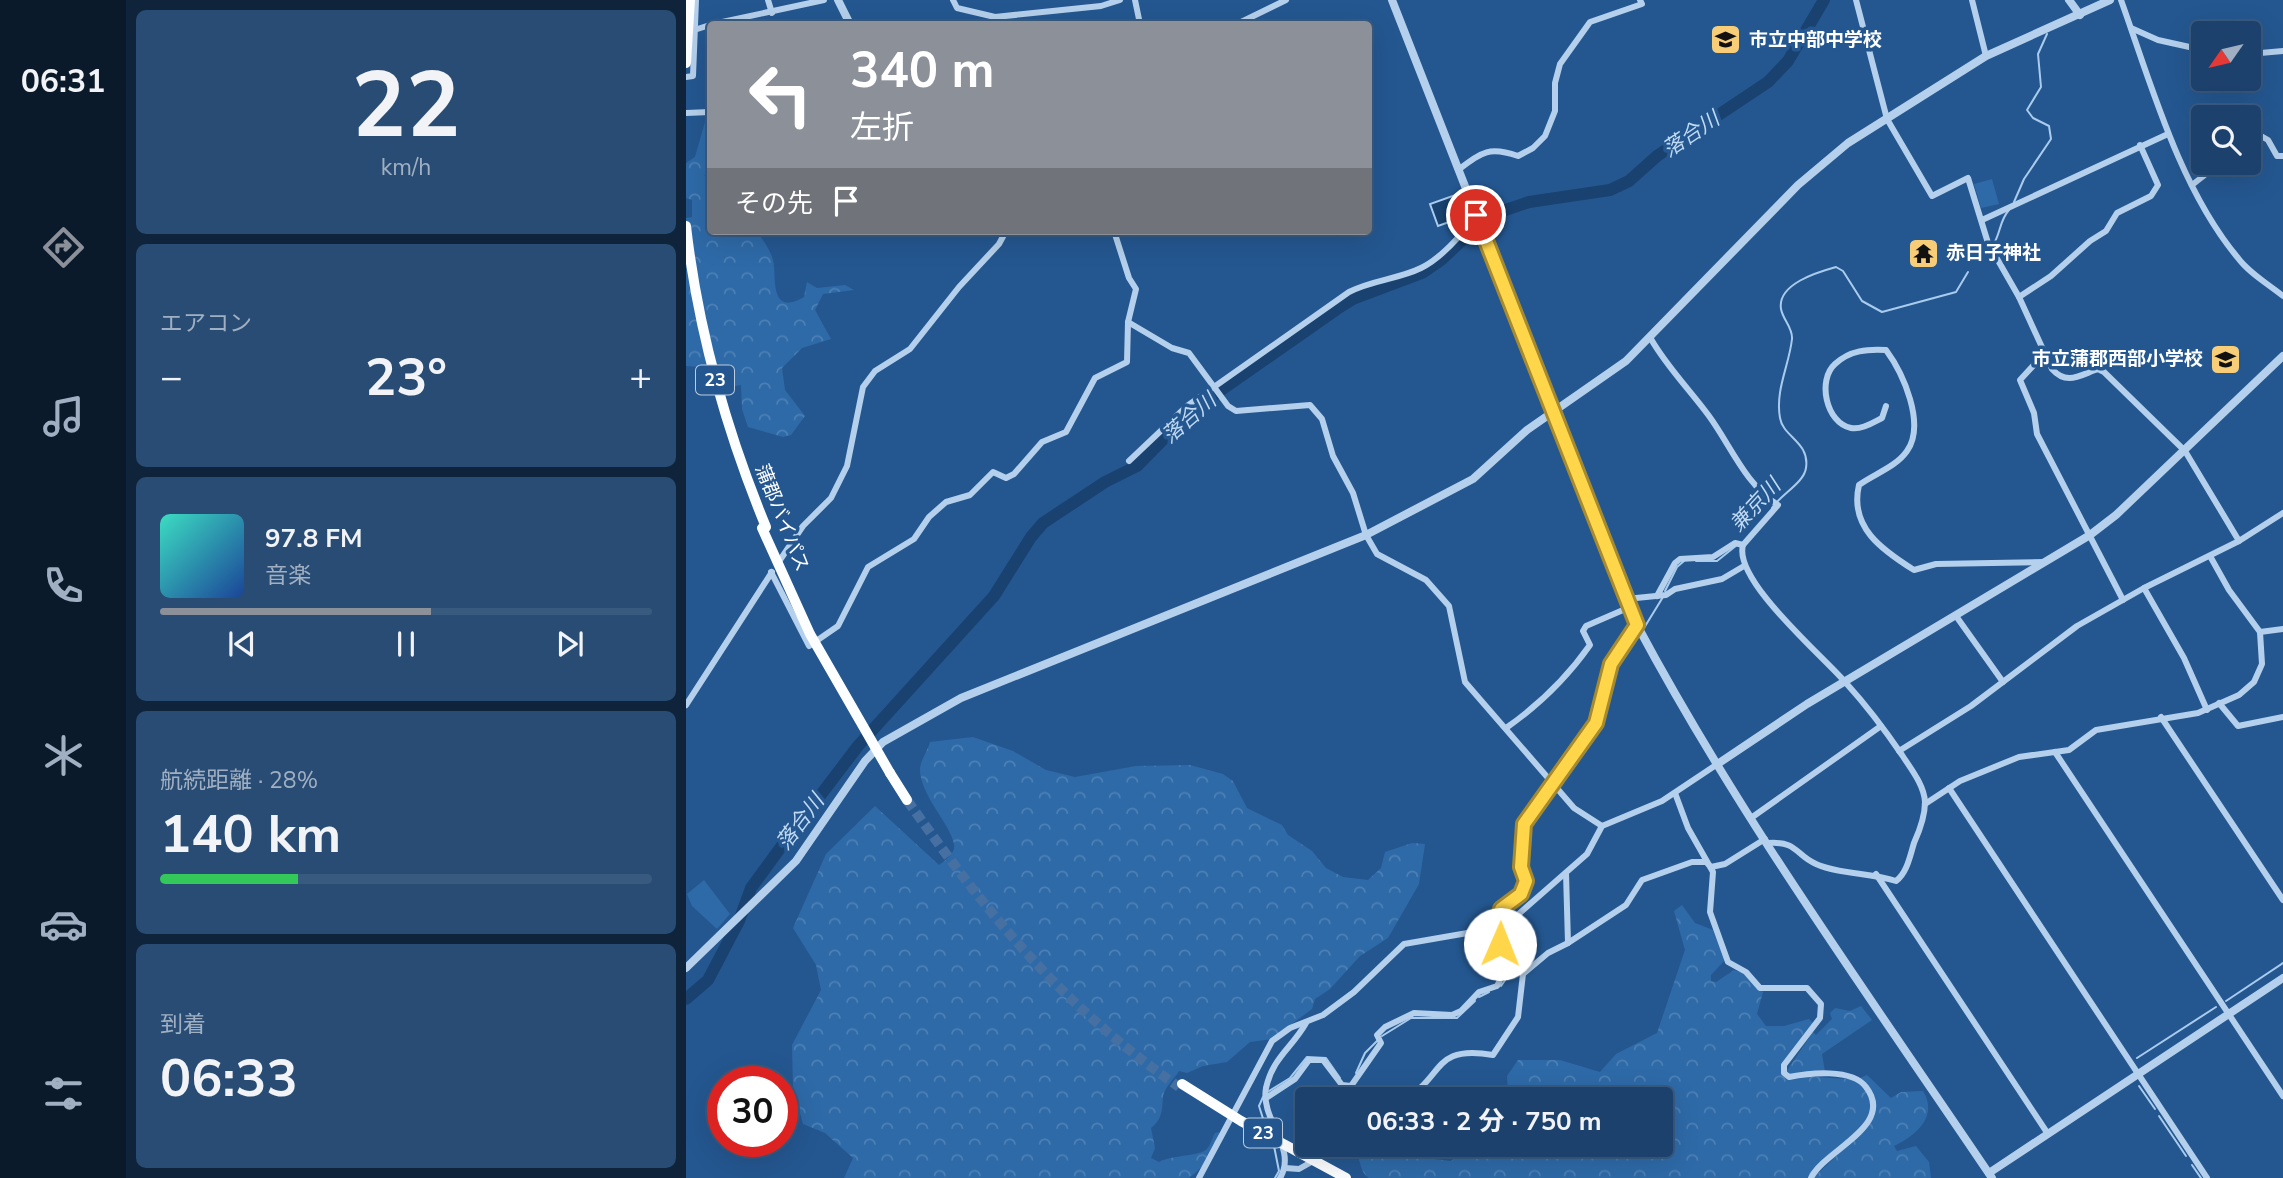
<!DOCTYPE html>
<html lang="ja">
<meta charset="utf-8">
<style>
:root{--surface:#1b416c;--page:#284c74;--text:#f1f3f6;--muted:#a0afc2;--line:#395a7f;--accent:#8c9099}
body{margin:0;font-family:"Nunito Sans","Noto Sans JP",sans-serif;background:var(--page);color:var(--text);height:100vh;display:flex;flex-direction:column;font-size:26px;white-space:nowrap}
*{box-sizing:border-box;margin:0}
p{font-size:23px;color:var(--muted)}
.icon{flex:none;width:38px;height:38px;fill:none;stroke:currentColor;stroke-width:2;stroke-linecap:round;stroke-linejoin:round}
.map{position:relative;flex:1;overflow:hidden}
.sheet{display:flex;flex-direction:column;gap:10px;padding:10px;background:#0f243b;width:560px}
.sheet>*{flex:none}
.guide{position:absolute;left:21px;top:21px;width:665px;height:214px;border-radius:7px;box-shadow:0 7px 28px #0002,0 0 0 2px var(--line);background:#8c9099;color:#fff;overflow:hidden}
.needle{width:46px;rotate:236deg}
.tools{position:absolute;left:1505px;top:21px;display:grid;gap:14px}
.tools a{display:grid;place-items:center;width:70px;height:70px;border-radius:7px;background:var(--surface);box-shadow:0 7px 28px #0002,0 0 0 2px var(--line);font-size:35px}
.speed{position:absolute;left:21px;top:1066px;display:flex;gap:14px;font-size:35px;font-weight:700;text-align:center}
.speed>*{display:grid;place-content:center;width:91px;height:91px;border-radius:50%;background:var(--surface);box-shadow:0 7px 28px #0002,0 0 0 2px var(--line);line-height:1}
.speed .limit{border:10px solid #d22;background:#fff;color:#111}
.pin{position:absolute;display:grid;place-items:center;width:60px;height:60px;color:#fff;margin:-30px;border:4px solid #fff;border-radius:50%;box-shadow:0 2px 7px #0007}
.me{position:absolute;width:77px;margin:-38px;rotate:1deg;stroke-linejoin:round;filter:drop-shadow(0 0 5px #0008)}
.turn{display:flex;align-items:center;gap:24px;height:147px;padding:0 28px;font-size:32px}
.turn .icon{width:91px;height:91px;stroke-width:2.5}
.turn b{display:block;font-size:49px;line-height:60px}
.then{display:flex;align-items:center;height:66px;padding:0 28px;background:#0003;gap:14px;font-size:26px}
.big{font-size:52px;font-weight:700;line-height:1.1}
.sheet .widget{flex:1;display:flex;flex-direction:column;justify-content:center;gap:10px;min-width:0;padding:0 24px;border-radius:10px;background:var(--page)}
.sheet .dial{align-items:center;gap:0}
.dial b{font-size:91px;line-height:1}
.song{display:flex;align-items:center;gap:21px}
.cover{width:84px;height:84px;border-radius:10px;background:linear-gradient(135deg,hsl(170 70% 55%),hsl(220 70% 35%))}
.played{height:7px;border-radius:4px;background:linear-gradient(90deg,var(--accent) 55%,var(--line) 55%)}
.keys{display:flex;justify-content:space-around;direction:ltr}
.heat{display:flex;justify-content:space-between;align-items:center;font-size:38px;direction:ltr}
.charge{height:10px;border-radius:5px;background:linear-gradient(90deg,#34c759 28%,var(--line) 0)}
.trip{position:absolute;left:609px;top:1087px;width:378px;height:70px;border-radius:7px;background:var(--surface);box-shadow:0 7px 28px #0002,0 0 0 2px var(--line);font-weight:700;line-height:70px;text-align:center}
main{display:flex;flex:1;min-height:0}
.menu{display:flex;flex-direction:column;width:126px;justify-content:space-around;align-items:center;background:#0b1a2b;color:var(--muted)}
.menu .icon{width:49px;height:49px}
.menu .selected{color:var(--accent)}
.menu b{font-size:32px;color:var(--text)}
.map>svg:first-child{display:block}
.forest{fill:url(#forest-crowns)}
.green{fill:#2e6aa8}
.water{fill:#194270;stroke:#a9cbed;stroke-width:2}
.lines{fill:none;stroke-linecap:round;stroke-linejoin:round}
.stream{stroke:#a9cbed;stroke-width:2}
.river{stroke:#194270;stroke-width:12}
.trunk-tunnel{stroke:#4570a1;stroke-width:10;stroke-dasharray:10 5;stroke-linecap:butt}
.minor{stroke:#b5d0ec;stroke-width:6}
.tertiary{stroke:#b5d0ec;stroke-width:8}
.trunk{stroke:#fcfeff;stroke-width:10}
.trunk-bridge{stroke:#fcfeff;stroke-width:10}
.route-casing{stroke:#a68a30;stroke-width:18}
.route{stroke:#ffd54a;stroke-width:12}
.labels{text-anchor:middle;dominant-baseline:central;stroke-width:7;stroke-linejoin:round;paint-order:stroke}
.shield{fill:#245790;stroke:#bdcdde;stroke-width:2}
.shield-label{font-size:18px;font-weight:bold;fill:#fff}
.poi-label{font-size:19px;font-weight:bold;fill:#fff;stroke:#245790;text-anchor:start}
.street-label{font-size:19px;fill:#fff;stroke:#245790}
.water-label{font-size:21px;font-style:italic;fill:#c1daf3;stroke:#245790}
</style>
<main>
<nav class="menu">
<b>06:31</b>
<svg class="icon selected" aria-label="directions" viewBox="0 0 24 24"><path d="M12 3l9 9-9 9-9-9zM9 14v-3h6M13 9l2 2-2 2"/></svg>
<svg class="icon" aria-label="music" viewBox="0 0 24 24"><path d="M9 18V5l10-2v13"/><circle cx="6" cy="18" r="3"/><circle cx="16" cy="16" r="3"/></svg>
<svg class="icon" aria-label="phone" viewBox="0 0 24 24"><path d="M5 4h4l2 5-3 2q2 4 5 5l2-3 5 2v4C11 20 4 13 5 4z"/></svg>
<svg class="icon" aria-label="climate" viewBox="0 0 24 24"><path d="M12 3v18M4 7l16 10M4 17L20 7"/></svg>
<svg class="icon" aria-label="car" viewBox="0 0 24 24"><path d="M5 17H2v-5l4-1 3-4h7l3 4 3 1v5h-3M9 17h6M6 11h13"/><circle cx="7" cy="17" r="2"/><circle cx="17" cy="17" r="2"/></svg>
<svg class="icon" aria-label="filters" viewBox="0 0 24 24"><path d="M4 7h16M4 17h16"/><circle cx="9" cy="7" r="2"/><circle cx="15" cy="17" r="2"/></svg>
</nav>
<section class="sheet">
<div class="widget dial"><b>22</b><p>km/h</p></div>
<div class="widget"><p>エアコン</p>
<div class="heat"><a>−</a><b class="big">23°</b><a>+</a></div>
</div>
<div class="widget">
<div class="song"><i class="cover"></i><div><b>97.8 FM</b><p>音楽</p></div></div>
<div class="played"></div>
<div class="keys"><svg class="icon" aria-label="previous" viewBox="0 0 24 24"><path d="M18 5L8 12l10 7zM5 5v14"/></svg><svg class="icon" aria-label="pause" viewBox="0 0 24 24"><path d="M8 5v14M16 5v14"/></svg><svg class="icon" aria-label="next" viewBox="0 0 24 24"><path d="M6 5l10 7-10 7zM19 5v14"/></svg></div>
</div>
<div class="widget"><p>航続距離 · 28%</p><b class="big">140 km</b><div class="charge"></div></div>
<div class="widget"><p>到着</p><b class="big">06:33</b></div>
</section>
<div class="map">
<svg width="1597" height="1178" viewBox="0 0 1597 1178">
<defs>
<pattern id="forest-crowns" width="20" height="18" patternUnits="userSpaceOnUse" patternTransform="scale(1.75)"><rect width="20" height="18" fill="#2e6aa8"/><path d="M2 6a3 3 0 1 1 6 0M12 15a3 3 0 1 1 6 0" fill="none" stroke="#4d80b5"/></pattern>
</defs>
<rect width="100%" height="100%" fill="#245790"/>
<!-- forest -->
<g class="forest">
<path d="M21 115H24V177L18 175 24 183V231H70C77 240 84 249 87 260 91 275 82 318 118 297L121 282 131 288 159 285 168 290 137 294 129 310 145 339 116 348 96 368 99 390 119 416 105 435 97 437 62 427 56 409 55 385 43 387 12 367 0 366V218L6 217V200L0 198V163L9 157Z"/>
<path d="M287 737 327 751 360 770 389 777 450 766 504 765 537 774 547 781 561 808 596 825 602 835 626 851 640 868 657 877 682 880 695 868 699 852 726 843 739 844 733 884 702 938 674 956 644 989 629 999 626 1009 586 1039 564 1042 541 1062 517 1066 501 1073 493 1071C489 1078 479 1087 477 1096 476 1108 477 1119 465 1128L469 1148 465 1158 473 1162C486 1155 515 1156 521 1149 525 1144 526 1138 529 1133L533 1132C533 1153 519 1165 503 1178H158L167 1158 139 1133 117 1124 107 1086 106 1045 135 990 130 965 107 928 140 854 189 806 253 865C260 860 270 853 268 844 264 823 233 794 234 768 235 760 242 750 244 742Z"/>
<path d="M996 905 1009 923 1027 930 1039 960 1025 975V981L1030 982 1048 970 1057 973 1077 992 1071 1014 1080 1026H1098L1123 1019 1127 1023 1095 1069 1096 1075 1163 1079C1231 1103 1131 1157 1122 1178H683C677 1174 676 1170 674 1163 667 1144 696 1145 709 1145L716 1154 727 1148 740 1151 748 1159 765 1161 774 1154 771 1145 975 1144V1099H814L822 1092 821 1076 832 1060H874L914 1072 930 1054 971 1033 999 950 988 911Z"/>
<path d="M1175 1006 1186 1020 1136 1054 1139 1072 1103 1075 1100 1072 1127 1032 1130 1035 1146 1019 1144 1013 1149 1008 1164 1011Z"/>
<path d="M1181 1075 1205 1098 1215 1092 1237 1091C1253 1117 1229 1136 1208 1146L1211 1151 1230 1146 1243 1162 1245 1178H1127L1181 1127 1188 1099 1174 1078Z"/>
</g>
<!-- green -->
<g class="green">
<path d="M1306 179 1313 204 1295 208 1288 184Z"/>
<path d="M18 880 44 914 31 929 6 906 1 894Z"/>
</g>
<!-- water -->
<path class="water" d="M775 193 782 211 777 213V217L752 226 744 204Z"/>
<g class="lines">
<!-- stream -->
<g class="stream">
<path d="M1328 202 1338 179 1365 139 1363 126 1347 118 1341 110 1355 87 1352 54 1361 34"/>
<path d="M1307 245C1315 233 1313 221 1323 210"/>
<path d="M1086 508C1094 495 1118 483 1120 468 1124 442 1097 437 1094 418 1089 390 1103 366 1106 339 1107 328 1097 320 1095 309 1091 284 1132 272 1150 267L1157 271 1176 301 1196 312 1270 292 1282 272"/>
<path d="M1010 561H1031L1051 545"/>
<path d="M979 591 991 567 998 561"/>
<path d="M958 628 977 597"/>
<path d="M941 645 951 634"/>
<path d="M873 785 913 729 926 679 938 650"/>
<path d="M848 814 869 789"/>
<path d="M818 919C818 904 837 903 842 890 847 879 839 867 839 856"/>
<path d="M815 986 822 976 818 925"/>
<path d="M793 997 803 992"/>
<path d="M1540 1001 1597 963"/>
<path d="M696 1036 725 1018H771L789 1001"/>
<path d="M1451 1058 1530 1007"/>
<path d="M670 1073 679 1053 692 1040"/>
<path d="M1453 1086 1469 1109"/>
<path d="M583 1091 604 1078 621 1057 640 1058 654 1078"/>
<path d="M577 1097 573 1106 580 1128"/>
<path d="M1473 1116 1500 1156"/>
<path d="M588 1146 593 1171 589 1178"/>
<path d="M1506 1165 1515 1178"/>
</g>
<!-- river -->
<path class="river" d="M0 999 22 980 53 921 65 888 95 847 172 746 308 596 345 537 357 523 419 482 451 466 505 411 651 309 667 299 736 273 755 260 802 216 843 202 924 190 943 181 971 156 1082 82 1102 61 1138 0"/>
<!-- trunk-tunnel -->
<path class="trunk-tunnel" d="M221 800C304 917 374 1004 493 1087"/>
<!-- minor -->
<g class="minor">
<path d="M82 0 86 13"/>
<path d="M267 0 271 8 309 17 415 6 434 0"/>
<path d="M449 0 454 24"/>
<path d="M1170 0 1201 119 1246 196 1282 178 1302 243 1333 297 1366 369C1381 386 1394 375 1412 369L1418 372 1499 451 1553 541"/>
<path d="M1286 0 1300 56"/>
<path d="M1435 0C1465 84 1494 189 1552 258 1563 273 1582 284 1597 296"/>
<path d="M27 24 138 0"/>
<path d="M551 24 600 0"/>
<path d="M1445 28 1472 40 1517 50"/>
<path d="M5 31 24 25"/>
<path d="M1563 54 1597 51"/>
<path d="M0 77 7 76 10 0"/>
<path d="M0 113 24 112"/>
<path d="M1563 140 1575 136 1582 140 1591 156H1597"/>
<path d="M772 170C796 152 803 146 832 156L847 148 859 136 869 111V83L874 64 904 22 956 4 954 0"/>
<path d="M1506 185 1534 163"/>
<path d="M1296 220 1482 134"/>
<path d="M1333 297 1365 276 1404 241 1420 231 1431 213 1465 196 1472 185 1454 145"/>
<path d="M442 322 486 348 503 353 542 406 550 411 624 405 636 419 647 456 667 493 680 535 691 554 740 580 763 606 779 682 888 808 916 826"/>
<path d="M965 339C981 367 1004 390 1023 416 1045 446 1059 484 1092 505L1057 545C1047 580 1137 656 1160 683 1180 705 1199 730 1216 755 1225 769 1238 785 1239 802 1239 815 1233 832 1228 843 1224 856 1221 873 1210 881 1184 872 1155 875 1130 864 1109 855 1112 841 1082 843"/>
<path d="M1357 355 1334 380 1348 413 1351 434 1437 600"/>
<path d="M1200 406 1196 418C1186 423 1175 430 1165 428 1140 423 1131 380 1149 364 1164 350 1182 349 1200 350 1217 373 1240 424 1221 451 1210 467 1188 474 1173 485 1163 527 1196 550 1228 570L1250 564 1358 562"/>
<path d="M443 461 501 406 663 292C686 280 713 279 735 268 756 258 777 233 791 215"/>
<path d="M92 563 117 526 145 498 161 466 177 387 189 371 224 349 273 287 313 244 320 231"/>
<path d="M85 572 123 646 152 626 182 567 228 539 243 517 260 502 284 495 307 472 320 478 328 474 356 442 380 432 409 378 441 362 442 322 450 289 443 278 428 231"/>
<path d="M1458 588 1498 658 1521 710"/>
<path d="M971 596 989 563 994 559 1027 557 1049 543 1057 545"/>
<path d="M940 599 980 595 989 589 1036 579 1058 566"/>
<path d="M1270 616 1317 682"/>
<path d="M1574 632 1597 629"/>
<path d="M1533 703 1552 726 1597 717"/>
<path d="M0 705 86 572"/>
<path d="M1475 717 1597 900"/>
<path d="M820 728C853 705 880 679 904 645L897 631 900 626 944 607"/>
<path d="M1213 751 1285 706 1391 626 1458 588 1553 541 1597 513"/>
<path d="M1369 752 1597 1096"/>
<path d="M1263 788 1521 1178"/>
<path d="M989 793 1002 828 1027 872 1024 912 1042 962 1060 972 1074 988H1121L1135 1004 1134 1018 1098 1065V1073L1103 1077C1123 1073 1166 1068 1180 1087 1210 1126 1138 1150 1125 1178"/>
<path d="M1239 804 1274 781 1333 757 1383 750 1410 730 1512 713 1553 695 1568 682 1576 664 1574 632 1543 590 1524 556"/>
<path d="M1065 818 1195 726"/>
<path d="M1190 874 1362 1134"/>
<path d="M882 943 940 905 956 880 1006 862H1020L1025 867 1039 864 1079 839"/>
<path d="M580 1098 609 1079 623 1060H637L656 1085 665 1086 695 1043 691 1035 699 1027 728 1013 766 1015 775 1011 793 992 811 986C823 967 812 936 814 915 815 900 837 897 840 881L835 867 838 824 910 723 925 664 951 625"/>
<path d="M718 1099C759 1078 745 1044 807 1055L832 1017 837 974 862 953 882 943 880 873"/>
<path d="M599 1168 613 1169 657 1144"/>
<path d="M513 1178 586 1041 604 1028 637 1015 668 992 718 944 793 931 827 919 901 854 916 826 976 801 1030 765"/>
<path d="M594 1178C612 1148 574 1120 580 1088 587 1057 606 1048 620 1023"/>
</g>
<!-- tertiary -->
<g class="tertiary">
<path d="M152 0 164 24"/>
<path d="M706 0 951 625C1054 818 1184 997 1306 1178"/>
<path d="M1383 0 1394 15"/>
<path d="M1030 765 1121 704 1404 535 1430 515 1597 356"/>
<path d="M0 968 110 861 179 761 197 742 275 698 680 535 787 479 841 430 940 361 1112 185 1162 143 1300 56 1424 0"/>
<path d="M1303 1173 1597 978"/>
</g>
<!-- trunk -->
<g class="trunk">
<path d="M0 226C12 331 40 430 80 527"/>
<path d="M204 773 221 800"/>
</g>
<!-- trunk-bridge -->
<g class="trunk-bridge">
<path d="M0 63 4 0"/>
<path d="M76 528 124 634 204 773"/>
<path d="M496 1084 555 1121 660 1178"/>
</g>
</g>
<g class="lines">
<defs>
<path id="route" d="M790 215 951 625 925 664 910 723 838 824 835 867 840 881 835 894 815 909 814 944"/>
</defs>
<!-- route casing -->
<use href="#route" class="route-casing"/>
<!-- route -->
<use href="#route" class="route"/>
</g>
<!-- icons -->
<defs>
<symbol id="school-square" viewBox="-11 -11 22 22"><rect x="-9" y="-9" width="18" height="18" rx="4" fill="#f7cd78" stroke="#245790"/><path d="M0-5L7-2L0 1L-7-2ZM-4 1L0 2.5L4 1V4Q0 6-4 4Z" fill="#111"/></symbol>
<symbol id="temple-square" viewBox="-11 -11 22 22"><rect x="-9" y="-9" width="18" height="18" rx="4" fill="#f7cd78" stroke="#245790"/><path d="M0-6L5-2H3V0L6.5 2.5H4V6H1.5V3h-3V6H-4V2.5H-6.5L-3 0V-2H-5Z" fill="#111"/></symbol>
</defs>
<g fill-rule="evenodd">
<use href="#school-square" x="1022" y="22" width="35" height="35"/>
<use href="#temple-square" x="1220" y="236" width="35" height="35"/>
<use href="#school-square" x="1522" y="342" width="35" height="35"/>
</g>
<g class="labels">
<!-- shield labels -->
<g class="shield">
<rect x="10" y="365.5" width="38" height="29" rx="5"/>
<rect x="558" y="1118.5" width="38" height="29" rx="5"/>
</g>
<g class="shield-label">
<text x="29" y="380">23</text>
<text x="577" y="1133">23</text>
</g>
<!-- poi labels -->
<g class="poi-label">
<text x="1063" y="40">市立中部中学校</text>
<text x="1260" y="253">赤日子神社</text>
<text x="1517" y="359" text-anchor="end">市立蒲郡西部小学校</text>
</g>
<!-- street labels -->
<g class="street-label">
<text transform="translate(96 518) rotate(68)">蒲郡バイパス</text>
</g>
<!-- water labels -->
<g class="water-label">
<text transform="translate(1005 134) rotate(-34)">落合川</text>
<text transform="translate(503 418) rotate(-41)">落合川</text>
<text transform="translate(1069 505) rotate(-47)">兼京川</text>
<text transform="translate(114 822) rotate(-53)">落合川</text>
</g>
</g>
</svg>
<div class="tools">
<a><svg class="needle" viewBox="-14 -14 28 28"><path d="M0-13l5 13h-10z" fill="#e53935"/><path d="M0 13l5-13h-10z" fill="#a0afc2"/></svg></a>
<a><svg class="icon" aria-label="search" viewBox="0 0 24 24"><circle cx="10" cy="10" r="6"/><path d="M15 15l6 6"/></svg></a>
</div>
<div class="speed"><div class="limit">30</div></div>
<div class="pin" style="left:790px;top:215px;background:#d93025"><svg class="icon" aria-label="arrive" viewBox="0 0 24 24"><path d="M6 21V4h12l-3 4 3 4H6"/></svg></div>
<svg class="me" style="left:814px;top:944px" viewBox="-20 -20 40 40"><circle r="19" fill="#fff"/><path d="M0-13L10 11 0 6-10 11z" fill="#ffd54a"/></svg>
<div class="trip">06:33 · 2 分 · 750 m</div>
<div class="guide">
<div class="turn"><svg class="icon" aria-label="left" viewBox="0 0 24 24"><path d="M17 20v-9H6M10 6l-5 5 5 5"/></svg><div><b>340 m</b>左折</div></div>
<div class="then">その先<svg class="icon" aria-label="arrive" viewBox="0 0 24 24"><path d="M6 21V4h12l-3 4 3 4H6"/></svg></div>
</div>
</div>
</main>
